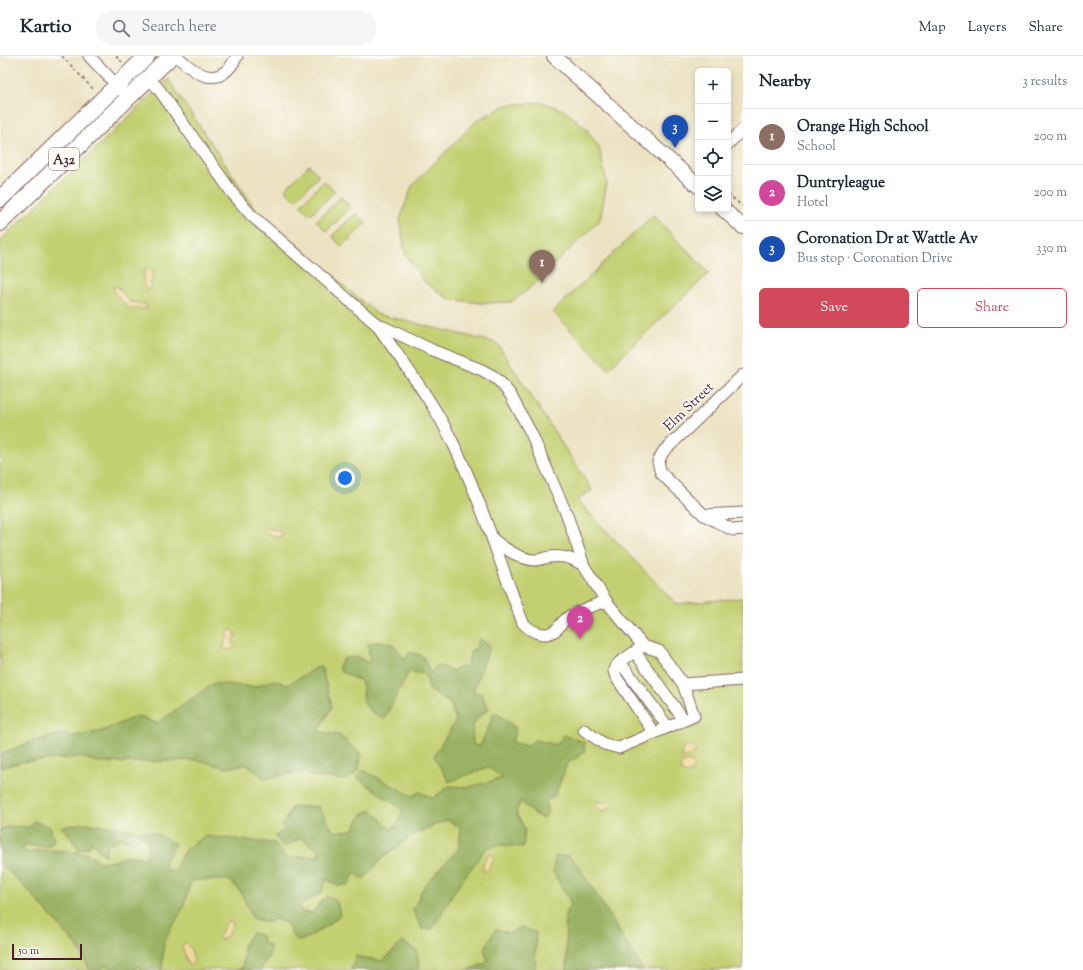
<!DOCTYPE html>
<html lang="en">
<head>
<meta charset="utf-8">
<style>
  body { margin:0; font-family:"Sorts Mill Goudy",serif; background:#f6f6f7; color:#1f2937 }
  .controls { position:absolute; right:12px; top:12px; display:grid; overflow:hidden; border-radius:6px; box-shadow:0 2px 6px #0003 }
  .controls button { width:36px; height:36px; display:grid; place-items:center; padding:0; border:0; border-bottom:1px solid #e0e1e3; background:#fff; color:#1f2937; font:20px sans-serif }
  .scale { position:absolute; left:12px; bottom:10px; width:70px; box-sizing:border-box; padding-left:4px; border:2px solid #4a1f2b; border-top:0; font-size:11px; line-height:14px; white-space:nowrap; color:#4a1f2b; -webkit-text-stroke:3px #fdfcf7; paint-order:stroke }
  .you { position:absolute; left:345px; top:422px; width:14px; height:14px; margin:-10px; border:3px solid #fff; border-radius:50%; background:#1a73e8; box-shadow:0 0 0 6px #1a73e833 }
  .badge { display:grid; place-items:center; width:26px; height:26px; border-radius:50%; background:#d1495b; color:#fff; font-size:13px; font-weight:700 }
  .pin { position:absolute; translate:-50% -33px; filter:drop-shadow(0 1px 2px #0008) }
  .pin::after { content:''; position:absolute; top:21px; width:14px; height:12px; background:inherit; clip-path:polygon(0 0,100% 0,50% 100%) }
  .list { margin:0; padding:0; list-style:none }
  h2 { display:flex; justify-content:space-between; align-items:center; height:52px; margin:0; padding:0 16px; font-size:17px }
  h2 small { font-size:13px; font-weight:400; color:#747a83 }
  .list li { display:grid; grid-template-columns:26px 1fr auto; gap:12px; align-items:center; box-sizing:border-box; height:56px; padding:0 16px; border-top:1px solid #e0e1e3 }
  .list b { display:block; font-size:15px; white-space:nowrap }
  .list p { margin:0; font-size:13px; white-space:nowrap; color:#747a83 }
  .list em { font-size:13px; font-style:normal; color:#747a83 }
  .actions { display:flex; gap:8px; padding:12px 16px }
  .actions a { flex:1; padding:9px 0; border:1px solid #d1495b; border-radius:6px; text-align:center; font-size:14px; color:#d1495b }
  .actions .main { background:#d1495b; color:#fff }
  .icon { flex:none; width:22px; height:22px; fill:none; stroke:currentColor; stroke-width:2; stroke-linecap:round; stroke-linejoin:round }
  .map { position:relative; flex:none; width:743px; height:914px; overflow:hidden }
  header { display:flex; align-items:center; gap:24px; box-sizing:border-box; height:56px; padding:0 20px; background:#fff; border-bottom:1px solid #e0e1e3 }
  header strong { font-size:19px }
  nav { display:flex; gap:22px; margin-inline-start:auto; font-size:14px }
  .search { width:280px; height:36px; background:#f6f6f7; display:flex; align-items:center; gap:10px; box-sizing:border-box; padding:0 14px; border-radius:22px; color:#747a83; font-size:15px }
  main { display:flex }
  aside { flex:1; background:#fff }
  .map>svg:first-child { display:block }
  .green { fill:#c3d072; stroke:#86784e }
  .forest { fill:#9ab264; stroke:#726848 }
  .sand { fill:#eeda9e; stroke:#9c7c64 }
  .lines { fill:none; stroke-linecap:round; stroke-linejoin:round }
  .minor-casing { stroke:#836360; stroke-width:13 }
  .major-casing { stroke:#836360; stroke-width:16 }
  .highway-casing { stroke:#836360; stroke-width:18 }
  .path { stroke:#836360; stroke-width:1.5; stroke-dasharray:3 3; stroke-linecap:butt }
  .minor { stroke:#fff; stroke-width:11 }
  .major { stroke:#fff; stroke-width:14 }
  .highway { stroke:#fff; stroke-width:16 }
  .labels { text-anchor:middle; stroke-width:3; stroke-linejoin:round; paint-order:stroke }
  .shield { fill:#fdfcf7; stroke:#806168; stroke-width:1 }
  .shield-label { font-size:13px; font-weight:bold; fill:#4a1f2b }
  .street-label { font-size:14px; fill:#4a1f2b; stroke:#fdfcf7 }
</style>
</head>
<body>
<header>
<strong>Kartio</strong>
<div class="search"><svg class="icon" aria-label="search" viewBox="0 0 24 24"><circle cx="10" cy="10" r="6"/><path d="M15 15l6 6"/></svg>Search here</div>
<nav><a>Map</a><a>Layers</a><a>Share</a></nav>
</header>
<main>
<div class="map">
<svg width="743" height="914" viewBox="0 0 743 914">
  <rect width="100%" height="100%" fill="#fdfcf7"/>
  <filter id="ink" filterUnits="userSpaceOnUse"><feTurbulence type="fractalNoise" baseFrequency=".025" numOctaves="2"/><feDisplacementMap in="SourceGraphic" scale="8" xChannelSelector="R" yChannelSelector="G"/><feConvolveMatrix kernelMatrix="1 2 1 2 8 2 1 2 1" color-interpolation-filters="sRGB"/></filter>
  <filter id="wash" filterUnits="userSpaceOnUse"><feTurbulence type="fractalNoise" baseFrequency=".012" numOctaves="4" result="noise"/><feDisplacementMap in="SourceGraphic" scale="16" xChannelSelector="R" yChannelSelector="G"/><feGaussianBlur stdDeviation="0.9" result="paint"/><feColorMatrix in="noise" values="0 0 0 0 0 0 0 0 0 0 0 0 0 0 0 0 0 1.4 0 .05"/><feComposite in="paint" operator="in"/></filter>
  <g filter="url(#wash)">
    <rect width="100%" height="100%" fill="#ece2c2"/>
    <g class="green">
      <polygon points="168,23 256,154 377,258 497,287 592,434 577,444 676,548 743,542 743,914 0,914 0,185"/>
      <polygon points="542,46 565,55 585,71 599,91 607,127 600,164 528,234 511,246 481,247 448,243 425,226 405,198 400,163 412,130 477,64 507,49"/>
      <polygon points="309,109 319,120 295,144 285,133"/>
      <polygon points="324,125 335,135 310,159 300,149"/>
      <polygon points="341,141 351,152 326,175 316,165"/>
      <polygon points="356,157 366,167 342,191 332,180"/>
      <polygon points="653,159 709,217 608,313 553,256"/>
    </g>
    <g class="forest">
      <path d="M479,582L490,590L473,635L481,638L489,653C471,667 472,667 473,689L480,690L495,656L516,672L512,686L526,690L535,684L557,689L564,679L584,686L585,696L567,708L555,740L545,746L548,756L543,763L531,756L521,745L516,756L525,773L523,791L498,789L486,792L453,837L433,873H422L413,854L424,830L459,792L461,771L447,764L413,779L384,800L364,823L354,817L349,828L338,830L327,823L321,837L300,849L301,856L313,857L318,848L327,840L337,846L340,859L324,872L301,885L294,882L286,867L274,863L270,866L253,863L240,835L229,824H205L191,825L183,852L164,886L162,914H142L136,910L135,914H122L116,910L113,914L106,909L100,914H90L77,890L29,835L0,807V774L7,770L29,771L34,765L50,771L54,784L49,790L27,789L21,791L27,797L38,794L70,795L89,799L100,806L115,805L128,799L146,802L149,785L142,780L134,787L121,782L107,789L105,799L97,792L92,785L89,791L79,794L68,778L61,771L85,767L155,777L175,788L164,806L166,814H174L185,794L204,780L275,787L286,802L317,800L321,796L301,782L283,791L275,780L285,774L282,771L292,751L318,750L334,776L353,774L363,757L372,754L390,773L397,769L403,754L356,721L363,714L412,740L419,736L433,742L449,730L469,731L503,722L488,711L449,726L434,700L456,664L450,647L429,634L426,618L409,616L384,663C377,659 367,655 364,646C361,638 366,635 360,624L353,622L340,615L339,610L344,602L358,601L366,606H370L368,588L382,585L394,589L405,603L410,596L423,600L431,618L436,609L454,615L458,611H467L471,594L476,593Z"/>
      <polygon points="321,609 332,651 318,675 339,679 361,698 359,714 346,724 312,720 299,716 265,723 247,708 227,712 197,704 102,707 80,701 21,706 0,712 0,698 31,686 60,678 76,680 102,675 137,660 157,667 214,627 254,631 274,624 287,629"/>
      <polygon points="555,800 569,800 578,809 643,914 567,914 565,859 571,847 553,816"/>
      <polygon points="522,871 536,877 535,914 468,914 488,906 484,893 496,873 509,877"/>
      <polygon points="252,877 262,880 263,887 270,889 270,898 260,914 238,914 242,912 244,902 243,890"/>
      <polygon points="403,886 416,894 420,911 418,914 351,914 356,900 382,905"/>
    </g>
    <g class="sand">
      <path d="M147,213L152,214L153,217L150,232L147,234C142,230 144,221 144,215Z"/>
      <polygon points="117,230 130,246 143,248 147,251 148,253 130,253 127,251 113,235 114,231"/>
      <polygon points="266,472 279,475 282,477 282,479 278,481 267,478 263,474"/>
      <path d="M233,574L236,579L232,586L235,590C231,594 228,595 223,592L227,582L226,576Z"/>
      <polygon points="687,689 690,689 695,693 696,695 689,700 681,701 682,694"/>
      <polygon points="689,705 693,707 694,709 691,716 687,718 681,715 680,712 682,707"/>
      <polygon points="599,745 606,747 609,746 612,749 605,754 602,755 597,752 596,748"/>
      <polygon points="489,798 493,799 494,803 492,806 489,813 484,816 483,815 483,808"/>
      <path d="M230,864L233,868L229,877L222,884L219,883C219,878 226,866 230,864Z"/>
      <path d="M186,887C192,892 192,898 194,905L191,910L188,908L182,891L183,888Z"/>
    </g>
  </g>
  <g filter="url(#ink)">
    <g class="lines">
      <defs>
        <g id="minor">
          <polyline points="89,0 128,41"/>
          <path d="M177,0C197,20 220,34 237,0"/>
          <polyline points="148,22 158,32 233,138 251,159 375,267 432,294 482,314 493,320 499,325 510,338 531,377 567,459 584,510 606,545 643,590 659,595 683,628 694,660 619,692 604,688 584,674"/>
          <polyline points="728,88 743,73"/>
          <path d="M377,269C402,306 430,341 450,381C480,440 499,505 523,567C531,576 546,583 557,573C562,567 566,561 573,558C583,553 595,549 606,545"/>
          <polyline points="743,319 663,396 658,406 661,417 704,459 733,474 743,473"/>
          <polyline points="704,459 743,457"/>
          <path d="M493,483C503,492 520,503 534,504C539,504 544,502 549,501C563,499 573,502 584,510"/>
          <polyline points="643,590 620,606 668,671"/>
          <polyline points="635,596 684,664"/>
          <polyline points="620,606 615,611 614,615 616,621 654,677"/>
          <polyline points="683,628 743,624"/>
        </g>
        <g id="major">
          <polyline points="554,0 698,130"/>
          <polyline points="723,153 743,171"/>
        </g>
        <g id="highway">
          <polyline points="0,143 147,0"/>
          <polyline points="0,167 171,0"/>
        </g>
      </defs>
      <use href="#minor" class="minor-casing"/>
      <use href="#major" class="major-casing"/>
      <use href="#highway" class="highway-casing"/>
      <g class="path">
        <polyline points="62,0 94,34"/>
        <polyline points="116,0 122,6"/>
        <polyline points="728,138 743,151"/>
      </g>
      <use href="#minor" class="minor"/>
      <use href="#major" class="major"/>
      <use href="#highway" class="highway"/>
    </g>
  </g>
  <g class="labels">
    <rect class="shield" x="49" y="92" width="30" height="22" rx="3"/>
    <g class="shield-label">
      <text x="64" y="108">A32</text>
    </g>
    <g class="street-label">
      <text transform="translate(688 350) rotate(-44)" y="5">Elm Street</text>
    </g>
  </g>
</svg>
<div class="controls">
<button>+</button>
<button>−</button>
<button><svg class="icon" aria-label="locate" viewBox="0 0 24 24"><circle cx="12" cy="12" r="6"/><path d="M12 2v4M12 18v4M2 12h4M18 12h4"/></svg></button>
<button><svg class="icon" aria-label="layers" viewBox="0 0 24 24"><path d="M12 4l9 5-9 5-9-5zM3 14l9 5 9-5"/></svg></button>
</div>
<div class="scale">50 m</div>
<div class="you"></div>
<div class="pin badge" style="left:542px;top:227px;background:#8d6e63">1</div>
<div class="pin badge" style="left:580px;top:583px;background:#d1479c">2</div>
<div class="pin badge" style="left:675px;top:92px;background:#1a4fb4">3</div>
</div>
<aside>
<h2>Nearby<small>3 results</small></h2>
<ul class="list">
<li><span class="badge" style="background:#8d6e63">1</span><div><b>Orange High School</b><p>School</p></div><em>200 m</em></li>
<li><span class="badge" style="background:#d1479c">2</span><div><b>Duntryleague</b><p>Hotel</p></div><em>200 m</em></li>
<li><span class="badge" style="background:#1a4fb4">3</span><div><b>Coronation Dr at Wattle Av</b><p>Bus stop · Coronation Drive</p></div><em>330 m</em></li>
</ul>
<div class="actions"><a class="main">Save</a><a>Share</a></div>
</aside>
</main>
</body>
</html>
